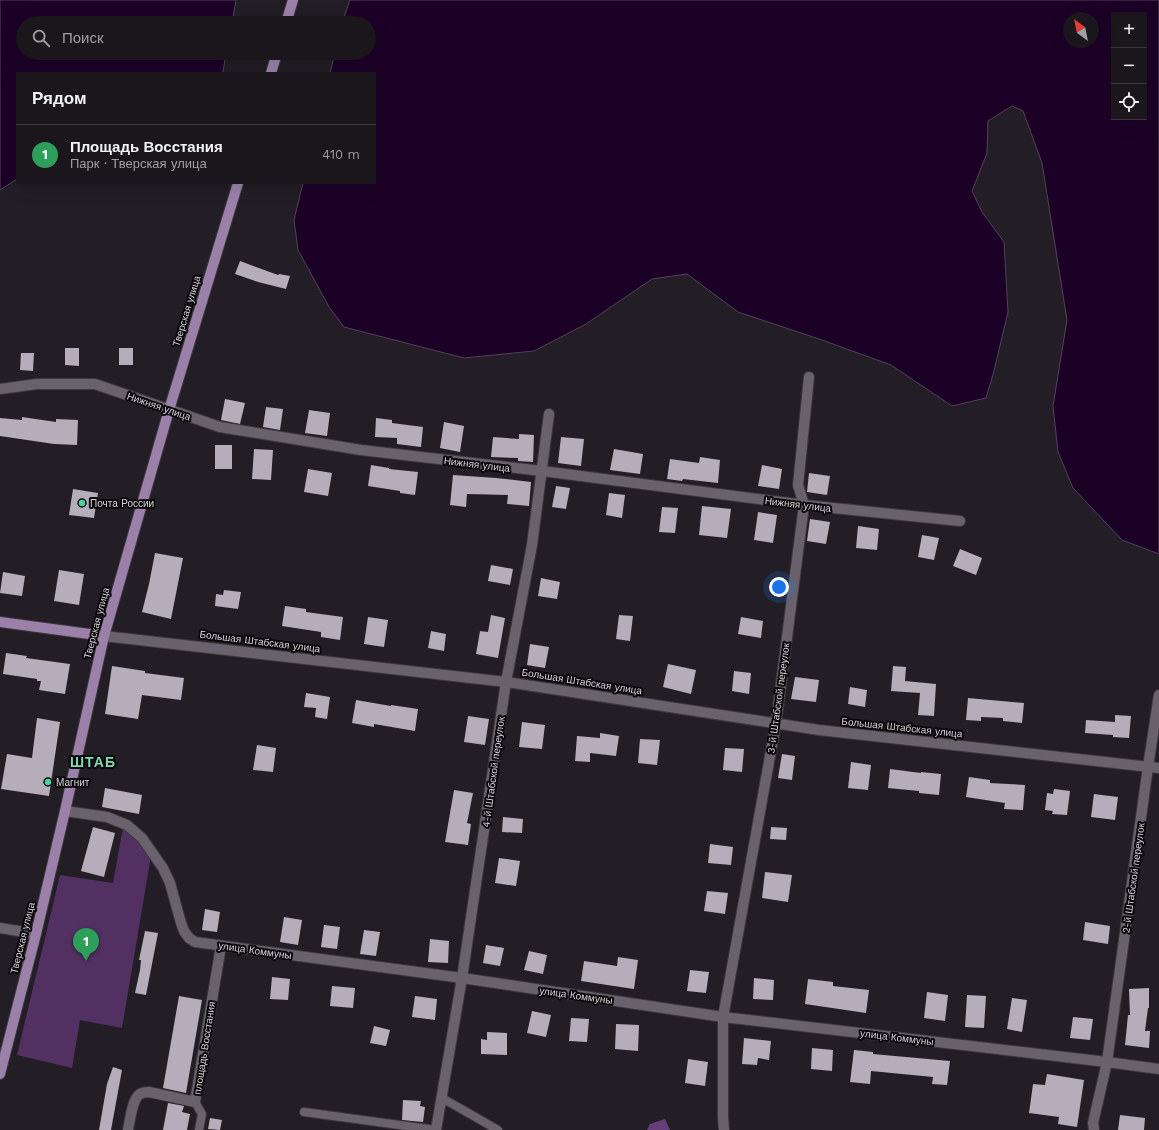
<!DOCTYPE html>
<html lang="ru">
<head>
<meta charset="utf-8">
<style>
  body { margin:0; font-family:"Work Sans",sans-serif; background:#272329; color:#f1f3f6 }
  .controls { position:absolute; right:12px; top:12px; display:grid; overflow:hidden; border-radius:0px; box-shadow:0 4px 16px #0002 }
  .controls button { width:36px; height:36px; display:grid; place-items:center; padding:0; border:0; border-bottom:1px solid #38353b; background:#1a161c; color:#f1f3f6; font:20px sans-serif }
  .compass { position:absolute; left:1063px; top:12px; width:36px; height:36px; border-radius:50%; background:#1a161c; box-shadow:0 4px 16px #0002; rotate:328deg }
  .you { position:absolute; left:779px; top:587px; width:14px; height:14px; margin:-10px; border:3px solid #fff; border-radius:50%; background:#1a73e8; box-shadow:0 0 0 6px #1a73e833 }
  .badge { display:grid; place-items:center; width:26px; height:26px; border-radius:50%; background:#2563eb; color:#fff; font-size:13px; font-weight:700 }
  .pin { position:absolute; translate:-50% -33px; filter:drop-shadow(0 1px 2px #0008) }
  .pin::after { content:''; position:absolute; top:21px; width:14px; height:12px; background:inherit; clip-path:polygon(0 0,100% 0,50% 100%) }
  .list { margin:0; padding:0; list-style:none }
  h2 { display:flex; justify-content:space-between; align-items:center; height:52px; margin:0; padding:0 16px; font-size:17px }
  h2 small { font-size:13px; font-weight:400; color:#9f9fa3 }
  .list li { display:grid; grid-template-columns:26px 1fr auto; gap:12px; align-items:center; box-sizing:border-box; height:60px; padding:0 16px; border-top:1px solid #38353b }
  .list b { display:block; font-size:15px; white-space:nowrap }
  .list p { margin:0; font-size:13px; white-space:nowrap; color:#9f9fa3 }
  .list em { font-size:13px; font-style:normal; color:#9f9fa3 }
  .icon { flex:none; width:22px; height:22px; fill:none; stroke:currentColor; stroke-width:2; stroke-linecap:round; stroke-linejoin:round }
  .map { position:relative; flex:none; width:1159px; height:1130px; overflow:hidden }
  .search { position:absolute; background:#1a161c; box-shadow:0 4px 16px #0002; left:16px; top:16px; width:360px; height:44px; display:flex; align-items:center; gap:10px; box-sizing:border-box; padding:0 14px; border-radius:22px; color:#9f9fa3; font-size:15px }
  .panel { position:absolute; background:#1a161c; box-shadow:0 4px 16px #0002; left:16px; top:72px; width:360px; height:112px; border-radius:0px }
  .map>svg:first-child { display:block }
  .green { fill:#523162 }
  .forest { fill:#653f78 }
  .water { fill:#1c0127; stroke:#54405c; fill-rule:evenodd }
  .building { fill:#b5adb9 }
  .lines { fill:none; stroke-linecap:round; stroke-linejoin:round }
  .service-casing { stroke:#3c383f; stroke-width:10 }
  .minor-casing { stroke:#3c383f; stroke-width:12 }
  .primary-casing { stroke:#3c383f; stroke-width:12 }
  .service { stroke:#69626d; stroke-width:8 }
  .minor { stroke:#69626d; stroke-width:10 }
  .primary { stroke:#9b81aa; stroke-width:10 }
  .poi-dot { fill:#47d49e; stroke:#0b080c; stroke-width:1.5 }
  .labels { text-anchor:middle; stroke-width:4; stroke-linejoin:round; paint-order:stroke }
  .street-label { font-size:10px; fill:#d6d2d8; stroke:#0b080c }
  .poi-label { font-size:10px; fill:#d6d2d8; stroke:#0b080c; text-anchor:start }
  .district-label { font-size:14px; font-weight:bold; letter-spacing:1px; fill:#82d7b1; stroke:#0b080c }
</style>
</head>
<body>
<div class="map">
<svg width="1159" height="1130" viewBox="0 0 1159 1130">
  <rect width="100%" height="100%" fill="#231d26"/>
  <polygon class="green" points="123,827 134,833 151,856 122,1028 80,1020 72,1068 17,1055 60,875 113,883"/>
  <polygon class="forest" points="665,1119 670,1130 647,1130 650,1124"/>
  <g class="water">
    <polygon points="0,0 236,0 232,23 23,23 23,53 226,53 223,72 221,73 17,73 17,179 0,190"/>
    <path d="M350,0H1159V554L1122,540L1073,488L1058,452L1053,406L1067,320L1042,163L1023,111L1012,106L988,121L987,153L972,191L982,212L1004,242L1008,312L994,371L986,398L952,406L891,365L822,340L738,312L687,274L652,279L586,324L534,351L464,358L344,327L329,307L298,250L294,220L303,183H375V73H330L335,53H369V23H342ZM1114,15H1144V117H1114ZM1069,18H1093V42H1069Z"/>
  </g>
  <g class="building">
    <polygon points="240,261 278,275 279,274 290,276 286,289 258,282 235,274"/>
    <polygon points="65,348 79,348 79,366 65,365"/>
    <rect x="119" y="348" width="14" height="17"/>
    <polygon points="21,353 34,353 33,371 20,370"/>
    <polygon points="225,399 245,403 240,424 221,420"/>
    <polygon points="266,407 283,409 280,430 263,427"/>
    <polygon points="309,410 330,413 327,436 305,433"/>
    <polygon points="22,417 56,422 56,419 78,420 77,445 54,444 0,436 0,418 22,420"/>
    <polygon points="376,418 392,420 392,423 423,427 421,447 397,444 397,438 375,437"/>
    <polygon points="444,422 464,426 460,452 440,448"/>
    <polygon points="519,434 534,435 533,462 518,461 518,458 491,457 493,437 519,439"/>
    <polygon points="561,437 584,439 581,466 558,463"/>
    <rect x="215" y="445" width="17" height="24"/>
    <polygon points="254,449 273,450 271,480 252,479"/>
    <polygon points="614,449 643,454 640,474 610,470"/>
    <polygon points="700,457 720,460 718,483 683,479 682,481 667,479 670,459 699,463"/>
    <polygon points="371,465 389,468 389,469 418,472 415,495 400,493 400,491 368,486"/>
    <polygon points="762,465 782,469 779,489 758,486"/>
    <polygon points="308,469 332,473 328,496 304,492"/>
    <polygon points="809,473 830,476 827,495 807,492"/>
    <polygon points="453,475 496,478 531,482 529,506 507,504 508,495 467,494 466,507 450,505"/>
    <polygon points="556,486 570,488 566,509 552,507"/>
    <polygon points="73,489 98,493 94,518 69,515"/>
    <polygon points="609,493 625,495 622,518 606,515"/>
    <polygon points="702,506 731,509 727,538 699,535"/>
    <polygon points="662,507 678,508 675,533 659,532"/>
    <polygon points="758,512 777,515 773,543 754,540"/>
    <polygon points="810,519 830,522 826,544 807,541"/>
    <polygon points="858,526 879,529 877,550 856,548"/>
    <polygon points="922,535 939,538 934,560 918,557"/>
    <polygon points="960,549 982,558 976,575 953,566"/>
    <polygon points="155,553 183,558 171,619 142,612 149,584"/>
    <polygon points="491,565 513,569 510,585 488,581"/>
    <polygon points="59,570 84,574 79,605 54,601"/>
    <polygon points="3,572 25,576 22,596 0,593"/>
    <polygon points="541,578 560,582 557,599 538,596"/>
    <polygon points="224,590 241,592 238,609 215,606 216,594 223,595"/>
    <polygon points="285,606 306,609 306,612 343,617 340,640 321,637 321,632 282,626"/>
    <polygon points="491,615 505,618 498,658 476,654 480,631 488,632"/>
    <polygon points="619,615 633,616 630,641 616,639"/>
    <polygon points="368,617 388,620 384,647 364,644"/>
    <polygon points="741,617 763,621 761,638 738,634"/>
    <polygon points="431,631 446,634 444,651 428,648"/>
    <polygon points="530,644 549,647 545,668 527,665"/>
    <polygon points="6,653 27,656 26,658 70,664 65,694 39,690 41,681 37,681 37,679 3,674"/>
    <polygon points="668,664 696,670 691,694 663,687"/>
    <polygon points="112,666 145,671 145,673 184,678 181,700 142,695 138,719 105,714"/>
    <polygon points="893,666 906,667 905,681 936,684 934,716 918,715 920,693 891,691"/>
    <polygon points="734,671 751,673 749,694 732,691"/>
    <polygon points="795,677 819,680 816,702 791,699"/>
    <polygon points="850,687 867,690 865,707 848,704"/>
    <polygon points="306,693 330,697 327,719 315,717 316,708 304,707"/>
    <polygon points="968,698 1024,703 1022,723 1003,721 1003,718 981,717 981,721 966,720"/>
    <polygon points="356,700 391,706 391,705 418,709 415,731 374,724 374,727 352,723"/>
    <polygon points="1115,715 1131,716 1129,738 1113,737 1113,735 1085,733 1086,720 1115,722"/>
    <polygon points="468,716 489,719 485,745 464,742"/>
    <polygon points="37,718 60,722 49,796 1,789 7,754 32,758"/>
    <polygon points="522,722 545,725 542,749 519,747"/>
    <polygon points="600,733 619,736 616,756 590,753 590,762 575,761 577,736 600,738"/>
    <polygon points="640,739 660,740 657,765 638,763"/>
    <polygon points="257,745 276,748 273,772 253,770"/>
    <polygon points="725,748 744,749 742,772 723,770"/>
    <polygon points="782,754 795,756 792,780 778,778"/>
    <polygon points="851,762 871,765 868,790 848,788"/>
    <polygon points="890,769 921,773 921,772 941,774 939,795 919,793 919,791 888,788"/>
    <polygon points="969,777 990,780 990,783 1025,785 1023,810 1004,809 1005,803 966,797"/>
    <polygon points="105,788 142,795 139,814 102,807"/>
    <polygon points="1054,789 1070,791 1067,815 1052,814 1053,811 1045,810 1047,793 1053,794"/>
    <polygon points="454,790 473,793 467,823 471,824 468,845 445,842"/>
    <polygon points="1094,794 1118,797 1115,820 1091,817"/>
    <polygon points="503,817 523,819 522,833 502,832"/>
    <polygon points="93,827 115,833 104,877 81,871"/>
    <polygon points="771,827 787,828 786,840 770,839"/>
    <polygon points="710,844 733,847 731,865 708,863"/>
    <polygon points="499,858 520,861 516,886 495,883"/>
    <polygon points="765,872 792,875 788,902 762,898"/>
    <polygon points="707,891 728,893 725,914 704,911"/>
    <polygon points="205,909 220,912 217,932 202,930"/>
    <polygon points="284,917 302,920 298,945 280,942"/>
    <polygon points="1085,922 1110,926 1108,944 1083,940"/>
    <polygon points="324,925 340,927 337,949 321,947"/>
    <polygon points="364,930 380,932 376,956 360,954"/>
    <polygon points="145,931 158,933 146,995 135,993 140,970 141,960 139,960"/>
    <polygon points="430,939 449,941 448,963 428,962"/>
    <polygon points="486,945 504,948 500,966 483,963"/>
    <polygon points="529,951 547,955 543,974 524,970"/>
    <polygon points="618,957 638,960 634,989 581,981 584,961 617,966"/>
    <polygon points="690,970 709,972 706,993 687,991"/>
    <polygon points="272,977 290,979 288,1000 270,999"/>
    <polygon points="754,978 774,980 773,1000 753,999"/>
    <polygon points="808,979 833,982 833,986 869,990 866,1013 805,1004"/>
    <polygon points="332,986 355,988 353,1008 330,1006"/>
    <polygon points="1149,988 1149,1008 1148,1008 1145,1031 1150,1031 1149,1048 1125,1045 1128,1015 1130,1015 1129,989"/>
    <polygon points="927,992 948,995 945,1021 924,1018"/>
    <polygon points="967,995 986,996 984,1028 965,1027"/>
    <polygon points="179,996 202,1000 186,1093 163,1088"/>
    <polygon points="415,996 437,999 435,1020 412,1017"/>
    <polygon points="1012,998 1027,1000 1022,1032 1007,1029"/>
    <polygon points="532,1011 551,1015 546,1037 527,1033"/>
    <polygon points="1073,1017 1093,1019 1090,1040 1070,1038"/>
    <polygon points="571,1018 589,1019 587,1042 569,1041"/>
    <polygon points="616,1024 639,1025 638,1051 615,1049"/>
    <polygon points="374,1026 390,1030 386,1046 370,1043"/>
    <polygon points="487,1032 507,1033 507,1055 481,1054 481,1039 487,1040"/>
    <polygon points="744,1038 771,1041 769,1060 758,1058 757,1065 742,1064"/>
    <polygon points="812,1048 833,1050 832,1071 811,1069"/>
    <polygon points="854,1050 873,1052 873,1054 950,1061 947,1085 932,1084 933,1077 871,1071 870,1084 850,1082"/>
    <polygon points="688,1059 708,1062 705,1086 685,1083"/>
    <polygon points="113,1067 122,1070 111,1130 99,1130 107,1084"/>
    <polygon points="1047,1074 1084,1080 1077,1127 1058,1124 1059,1117 1029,1113 1033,1084 1045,1085"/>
    <polygon points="403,1100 421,1101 420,1106 425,1107 423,1122 402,1120"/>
    <polygon points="168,1103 184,1106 182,1112 190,1114 187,1130 163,1130"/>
    <polygon points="1120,1115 1145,1118 1144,1130 1118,1130"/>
    <polygon points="210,1118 222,1120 220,1130 208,1129"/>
  </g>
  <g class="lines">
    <defs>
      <g id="service">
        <polyline points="442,1098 498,1130"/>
        <polyline points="195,1102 202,1114 199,1130"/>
        <polyline points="304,1112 436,1130"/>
      </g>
      <g id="minor">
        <polyline points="0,389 37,384 95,384 220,427 361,450 542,471 804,505 960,521"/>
        <polyline points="104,636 506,682 819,730 1159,768"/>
        <polyline points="65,811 107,817 127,825 142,838 163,868 170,883 181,923 184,931 189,938 195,942 462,978 723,1017 1107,1062 1159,1069"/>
        <polyline points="0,928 36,934"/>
        <path d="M128,1130C130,1121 132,1099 140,1094C143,1092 146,1092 149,1092L195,1102L221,946"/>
        <polyline points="436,1130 462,978 506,682 532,545 549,414"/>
        <polyline points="724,1130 723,1117 723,1017 776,723 804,505 798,485 809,377"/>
        <polyline points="1094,1130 1093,1123 1107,1062 1148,767 1159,695"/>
      </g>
      <g id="primary">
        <polyline points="286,23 293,0"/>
        <polyline points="271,73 277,53"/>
        <polyline points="0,622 104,636"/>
        <polyline points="0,1074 36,934 65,811 104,636 169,410 238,183"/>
      </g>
    </defs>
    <use href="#service" class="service-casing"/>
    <use href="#minor" class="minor-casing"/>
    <use href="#primary" class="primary-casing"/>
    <use href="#service" class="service"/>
    <use href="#minor" class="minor"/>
    <use href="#primary" class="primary"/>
  </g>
  <g class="poi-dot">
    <circle cx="82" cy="503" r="4"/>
    <circle cx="48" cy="782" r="4"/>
  </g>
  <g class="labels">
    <g class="street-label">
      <text transform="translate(186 311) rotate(-73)" y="4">Тверская улица</text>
      <text transform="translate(159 406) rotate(19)" y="4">Нижняя улица</text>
      <text transform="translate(477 464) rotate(7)" y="4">Нижняя улица</text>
      <text transform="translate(798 504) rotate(7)" y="4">Нижняя улица</text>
      <text transform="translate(96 623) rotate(-75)" y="4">Тверская улица</text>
      <text transform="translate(260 641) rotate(7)" y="4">Большая Штабская улица</text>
      <text transform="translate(582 681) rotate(9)" y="4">Большая Штабская улица</text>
      <text transform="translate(778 698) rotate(-82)" y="4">3-й Штабской переулок</text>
      <text transform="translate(902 727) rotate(6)" y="4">Большая Штабская улица</text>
      <text transform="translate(493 772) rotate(-82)" y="4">4-й Штабской переулок</text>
      <text transform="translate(1133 878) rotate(-82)" y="4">2-й Штабской переулок</text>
      <text transform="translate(22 938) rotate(-76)" y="4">Тверская улица</text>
      <text transform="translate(255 950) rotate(8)" y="4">улица Коммуны</text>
      <text transform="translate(576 995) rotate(8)" y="4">улица Коммуны</text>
      <text transform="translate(897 1037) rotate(7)" y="4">улица Коммуны</text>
      <text transform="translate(204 1048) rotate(-81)" y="4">площадь Восстания</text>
    </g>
    <g class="poi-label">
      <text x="90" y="507">Почта России</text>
      <text x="56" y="786">Магнит</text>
    </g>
    <g class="district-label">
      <text x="93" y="767">ШТАБ</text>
    </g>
  </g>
</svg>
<div class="controls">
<button>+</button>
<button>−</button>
<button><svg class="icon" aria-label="locate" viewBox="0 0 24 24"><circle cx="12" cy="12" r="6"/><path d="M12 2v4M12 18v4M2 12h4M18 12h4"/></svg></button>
</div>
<svg class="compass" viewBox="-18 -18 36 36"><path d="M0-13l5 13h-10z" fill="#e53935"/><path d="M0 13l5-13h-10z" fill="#9f9fa3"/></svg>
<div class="you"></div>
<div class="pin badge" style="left:86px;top:961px;background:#2e9e5b">1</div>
<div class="search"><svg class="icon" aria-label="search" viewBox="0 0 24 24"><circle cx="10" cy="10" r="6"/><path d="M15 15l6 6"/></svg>Поиск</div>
<section class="panel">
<h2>Рядом<small></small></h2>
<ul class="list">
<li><span class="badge" style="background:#2e9e5b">1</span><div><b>Площадь Восстания</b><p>Парк · Тверская улица</p></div><em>410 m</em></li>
</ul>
</section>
</div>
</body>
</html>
